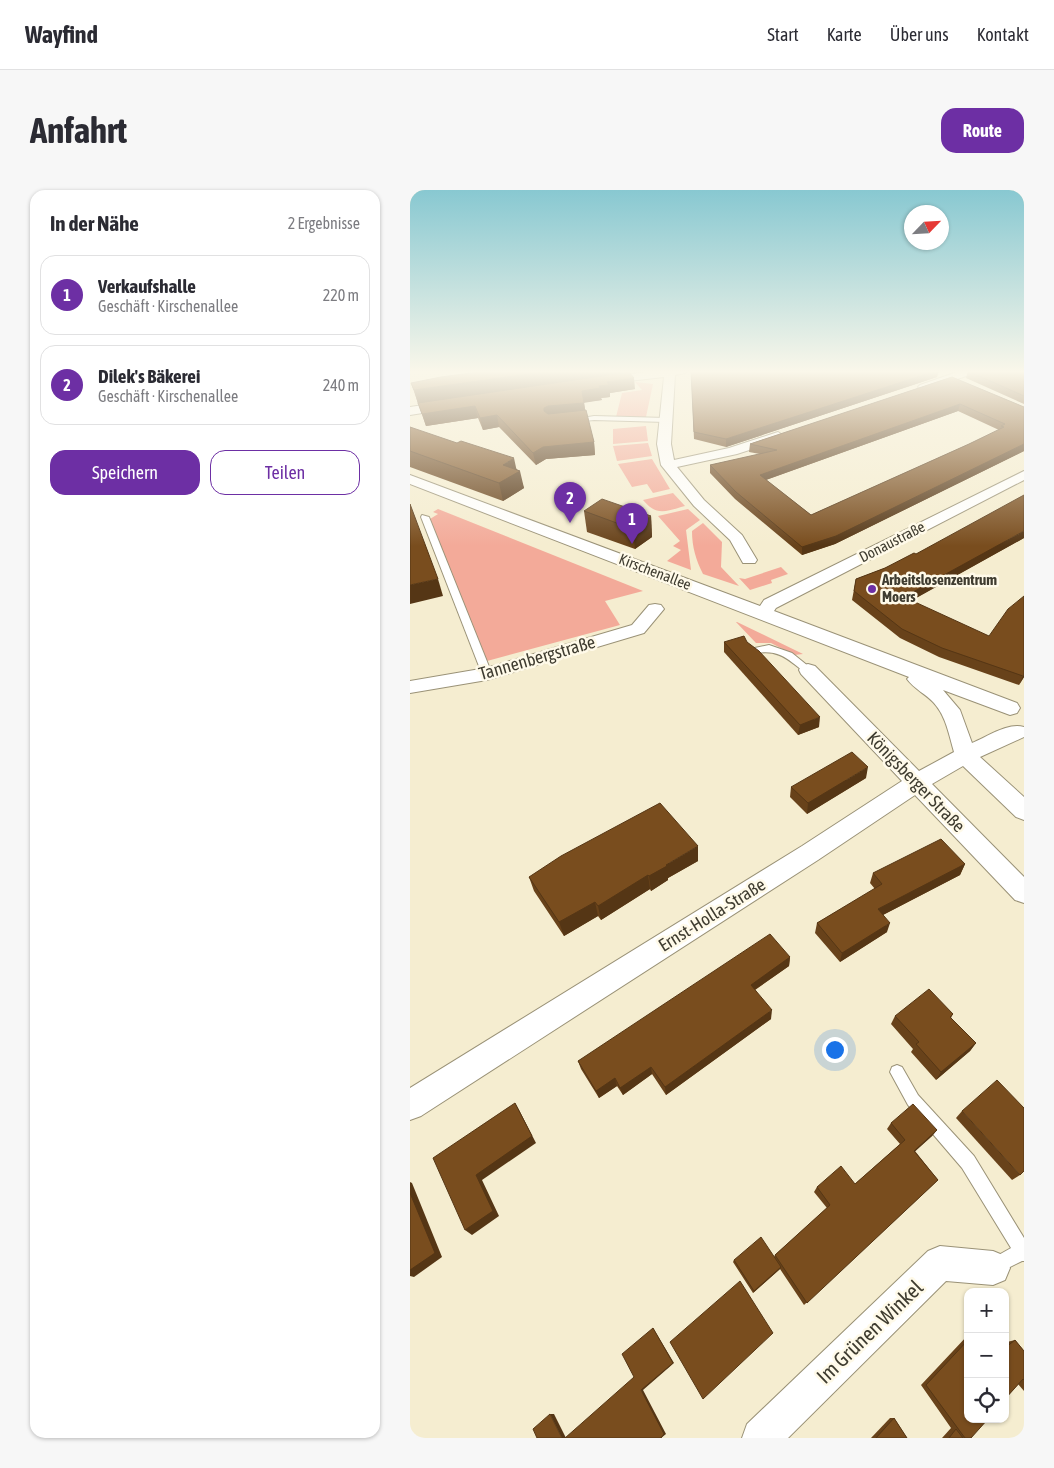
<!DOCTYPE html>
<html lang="de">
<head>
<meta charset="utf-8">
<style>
  body { margin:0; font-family:"Asap Condensed",sans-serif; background:#f7f7f7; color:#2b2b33 }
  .controls { position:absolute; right:15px; bottom:15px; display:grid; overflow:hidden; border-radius:10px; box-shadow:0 1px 4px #0004 }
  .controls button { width:45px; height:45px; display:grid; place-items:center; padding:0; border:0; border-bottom:1px solid #e1e1e2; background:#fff; color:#2b2b33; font:25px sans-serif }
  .compass { position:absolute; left:494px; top:15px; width:45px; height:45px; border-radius:50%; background:#fff; box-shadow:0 1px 4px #0004; rotate:65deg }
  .you { position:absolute; left:424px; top:859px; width:18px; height:18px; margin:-12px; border:4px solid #fff; border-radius:50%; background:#1a73e8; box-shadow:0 0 0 8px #1a73e833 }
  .badge { display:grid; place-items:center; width:32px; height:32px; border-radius:50%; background:#6d2fa4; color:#fff; font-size:16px; font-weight:700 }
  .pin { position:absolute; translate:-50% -41px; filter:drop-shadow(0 1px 2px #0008) }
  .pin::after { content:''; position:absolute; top:26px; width:18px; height:15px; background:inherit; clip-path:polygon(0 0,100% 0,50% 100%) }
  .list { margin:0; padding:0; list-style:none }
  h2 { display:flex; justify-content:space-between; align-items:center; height:65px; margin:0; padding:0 20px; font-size:21px }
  h2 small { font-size:16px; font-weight:400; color:#7c7c81 }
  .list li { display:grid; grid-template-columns:32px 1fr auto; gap:15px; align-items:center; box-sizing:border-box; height:80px; margin:0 10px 10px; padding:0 10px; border:1px solid #e1e1e2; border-radius:15px }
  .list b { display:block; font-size:19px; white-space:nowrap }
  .list p { margin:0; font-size:16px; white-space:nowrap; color:#7c7c81 }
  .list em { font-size:16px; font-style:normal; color:#7c7c81 }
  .actions { display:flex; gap:10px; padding:15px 20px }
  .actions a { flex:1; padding:11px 0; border:1px solid #6d2fa4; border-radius:15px; text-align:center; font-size:18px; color:#6d2fa4 }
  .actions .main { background:#6d2fa4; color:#fff }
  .icon { flex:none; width:28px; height:28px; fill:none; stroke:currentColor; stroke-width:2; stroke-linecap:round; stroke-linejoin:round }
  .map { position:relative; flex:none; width:614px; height:1248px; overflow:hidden; border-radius:15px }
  header { display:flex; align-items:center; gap:30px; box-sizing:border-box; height:70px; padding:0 25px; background:#fff; border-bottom:1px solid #e1e1e2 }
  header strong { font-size:24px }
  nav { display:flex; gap:28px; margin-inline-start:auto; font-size:18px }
  .intro { display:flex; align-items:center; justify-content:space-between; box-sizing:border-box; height:120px; padding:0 30px }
  h1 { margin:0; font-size:35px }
  .button { padding:12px 22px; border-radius:15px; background:#6d2fa4; color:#fff; font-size:18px; font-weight:700 }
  main { display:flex; gap:30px; padding:0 30px }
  aside { flex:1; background:#fff; border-radius:15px; box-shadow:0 1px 4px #0004 }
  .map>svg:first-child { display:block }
  .green { fill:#f3aa99 }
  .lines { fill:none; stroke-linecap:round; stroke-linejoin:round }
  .service-casing { stroke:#9a9277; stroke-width:2 }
  .minor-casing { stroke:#9a9277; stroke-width:2 }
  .service { fill:#fff; fill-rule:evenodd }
  .minor { fill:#fff; fill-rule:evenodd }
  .wall { fill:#68421a; fill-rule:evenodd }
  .shaded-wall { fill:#553615 }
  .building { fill:#794d1e; stroke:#553615; fill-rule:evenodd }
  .poi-dot { fill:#6d2fa4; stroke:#fffae9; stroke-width:2 }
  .labels { text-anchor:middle; stroke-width:5; stroke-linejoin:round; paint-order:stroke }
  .far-street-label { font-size:15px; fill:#3f3c30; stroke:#fffae9 }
  .far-poi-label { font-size:15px; font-weight:bold; fill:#3f3c30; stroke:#fffae9; text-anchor:start }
  .street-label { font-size:18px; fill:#3f3c30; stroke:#fffae9 }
  .near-street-label { font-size:21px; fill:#3f3c30; stroke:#fffae9 }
</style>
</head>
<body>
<header>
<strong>Wayfind</strong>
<nav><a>Start</a><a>Karte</a><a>Über uns</a><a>Kontakt</a></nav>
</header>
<div class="intro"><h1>Anfahrt</h1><a class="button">Route</a></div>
<main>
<aside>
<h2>In der Nähe<small>2 Ergebnisse</small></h2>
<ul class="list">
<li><span class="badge">1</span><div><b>Verkaufshalle</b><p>Geschäft · Kirschenallee</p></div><em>220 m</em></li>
<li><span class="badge">2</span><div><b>Dilek's Bäkerei</b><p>Geschäft · Kirschenallee</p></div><em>240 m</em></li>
</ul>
<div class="actions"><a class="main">Speichern</a><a>Teilen</a></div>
</aside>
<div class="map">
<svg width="614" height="1248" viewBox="0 0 614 1248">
  <rect width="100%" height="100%" fill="#f5edd0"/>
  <g class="green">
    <polygon points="225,192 243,194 236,227 206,227 212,203 232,200"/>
    <polygon points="236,236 238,251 203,254 203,239"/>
    <polygon points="238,253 242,266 207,271 203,256"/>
    <polygon points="242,269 260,299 243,303 237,294 222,297 208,274"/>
    <path d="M263,303L275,316C256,321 247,327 233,310Z"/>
    <polygon points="28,319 233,401 195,411 210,435 77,471 20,329 28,324 23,322"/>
    <polygon points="278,319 290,330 276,340 281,380 257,371 271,360 263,356 270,351 248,326"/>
    <path d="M293,333L312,352L311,377L329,396L293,384C286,370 282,357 282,341Z"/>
    <polygon points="371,377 378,384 361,390 362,393 340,400 329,388 335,389"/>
    <polygon points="326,432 327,432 393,464 384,465 361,453 346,453"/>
  </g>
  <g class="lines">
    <defs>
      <g id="service">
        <polygon points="184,226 256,228 259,230 256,232 184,230 164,232 161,230"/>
        <polygon points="12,325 19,327 82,484 80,486 77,487 72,484 11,327"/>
        <path d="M359,455L382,463L403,480L401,482C387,485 378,455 343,464L338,461L340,459Z"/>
        <polygon points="487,875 492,877 508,905 564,966 614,1048 614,1071 612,1071 584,1085 578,1083 576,1077 578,1071 601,1058 552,978 498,915 480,882 482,877"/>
      </g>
      <g id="minor">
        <polygon points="244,181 277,181 275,183 265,185 261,254 264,270 319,258 368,242 374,246 373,249 327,264 267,277 294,310 332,345 347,370 345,373 333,373 320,350 284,316 251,275 247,254 254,187 192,194 186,191 192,188"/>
        <polygon points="550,181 567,181 565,183 518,199 514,201 508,197 510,195"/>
        <polygon points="40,211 46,215 44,218 0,225 0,217"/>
        <path d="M614,281V290L366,418L364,421L607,513L610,518L607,523L600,525L533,500L550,520L562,553C577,547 598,532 614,537V547L570,567L614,607V630L606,627L553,576L522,594L614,687V713L605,710L505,605L408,670L11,926L0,930V898L392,656L492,591L391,484L389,480L391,476L398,474L405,476L509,581L544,562C539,545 536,526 524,513C516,504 504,499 497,489L499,487L0,294V285L350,416L354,410Z"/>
        <polygon points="245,414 251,415 254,419 234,443 77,490 0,503 0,491 76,478 222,435 239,415"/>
        <polygon points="530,1056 583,1061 595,1066 600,1078 595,1090 583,1095 536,1091 378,1248 332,1248 337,1234 518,1061"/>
      </g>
    </defs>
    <use href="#service" class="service-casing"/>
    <use href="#minor" class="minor-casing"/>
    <use href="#service" class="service"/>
    <use href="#minor" class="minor"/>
  </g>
  <g class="wall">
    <polygon points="76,181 212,181 212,183 225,199 200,203 200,207 191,208 192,210 174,212 175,220 184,252 185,265 136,269 126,275 89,237 73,240 68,228 16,236 1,193"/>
    <polygon points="281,181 532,181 528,183 527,187 316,257 284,249"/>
    <polygon points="558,181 614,181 614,214 556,188"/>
    <path d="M542,187L614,217V261L425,354L392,365L325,309L300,283V275L350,264L339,262L340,254ZM548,221L589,240L559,254L401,325L356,290Z"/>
    <polygon points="0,237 107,279 114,298 93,311 0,277"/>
    <polygon points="174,321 241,326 242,347 225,359 177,342"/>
    <polygon points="614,348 502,410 614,487 609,495 529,467 490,448 442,410 446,389 475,378 506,364"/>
    <polygon points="314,452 337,452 409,537 388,545 314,462"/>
    <polygon points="456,588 397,624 380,607 381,597"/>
    <polygon points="288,671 258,688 258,690 241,701 240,699 191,730 188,726 154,746 124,701 119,687"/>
    <polygon points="555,674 550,685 473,725 477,742 430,772 405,743 407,733 465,699 460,693 463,683"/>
    <polygon points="380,767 379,776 345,800 361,829 256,905 242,884 213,905 207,896 189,908 171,879 168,871"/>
    <polygon points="543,824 541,828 566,853 560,861 526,890 501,862 503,859 481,834 485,826"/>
    <polygon points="552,921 610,985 602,990 546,928"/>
    <polygon points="481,933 527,940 522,946 505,961 528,990 394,1115 370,1079 343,1103 323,1072 324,1070 364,1067 365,1065 417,1018 404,1002 407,997 445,994 490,954 477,939"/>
    <polygon points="558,1145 558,1229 555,1248 532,1248 541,1238 511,1195"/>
    <polygon points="605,1150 614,1161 614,1201 608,1194 595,1209 595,1153 597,1152"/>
    <polygon points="480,1228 484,1228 497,1248 461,1248"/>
  </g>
  <g class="shaded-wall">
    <polygon points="140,181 212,181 213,184 8,214 4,200"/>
    <polygon points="526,181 532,181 528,183 527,187 316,257 316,249"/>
    <polygon points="224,188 225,199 200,203 200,207 191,208 192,210 173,213 172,201 189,196 197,192"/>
    <polygon points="174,213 176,225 140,228 134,221 134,218 138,216"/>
    <polygon points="550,214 548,221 350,292 350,285"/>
    <polygon points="65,216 68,228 16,236 12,224"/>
    <polygon points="87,225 89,237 73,240 70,228"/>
    <polygon points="184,252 185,265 136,269 126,275 123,263 133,257"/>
    <polygon points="614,254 614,261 425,354 392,365 392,357"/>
    <polygon points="104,268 107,282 110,281 114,298 93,311 89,293 93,275"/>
    <polygon points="241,326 242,347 225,359 223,339"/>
    <polygon points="614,341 614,348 492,416 494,407"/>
    <polygon points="28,389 33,406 0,414 0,395"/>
    <polygon points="614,484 614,487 609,495 613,486"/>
    <polygon points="410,527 409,537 388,545 390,535"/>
    <polygon points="458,577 456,588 397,624 398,613"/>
    <polygon points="288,656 288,671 258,688 258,690 241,701 239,686 256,675"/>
    <polygon points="555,674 550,685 465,729 468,719"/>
    <polygon points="238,685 240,699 191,730 188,716"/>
    <polygon points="185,712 188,726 154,746 149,732"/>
    <polygon points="480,733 477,742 430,772 432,763"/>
    <polygon points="380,767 379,776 340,803 341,795"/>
    <polygon points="362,820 361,829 256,905 255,897"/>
    <polygon points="566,853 560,861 526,890 531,882"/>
    <polygon points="241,877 242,884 213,905 210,898"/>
    <polygon points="205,888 207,896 189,908 186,901"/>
    <polygon points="105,913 109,920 126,953 72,990 89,1026 62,1045 55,1040 66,985"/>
    <polygon points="527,940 522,946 500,966 504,961"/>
    <polygon points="0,992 2,993 32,1067 4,1087 0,1086"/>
    <polygon points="371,1077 370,1079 343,1103 344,1101"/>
    <polygon points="243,1138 264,1173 233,1200 256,1244 251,1248 231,1200"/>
    <polygon points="140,1224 144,1224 156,1248 152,1248"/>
  </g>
  <g class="building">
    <polygon points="76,181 140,181 4,200 1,193 31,187"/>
    <polygon points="281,181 526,181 316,249 284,242"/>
    <polygon points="558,181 614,181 614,206"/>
    <polygon points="219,182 224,188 197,192 199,195 189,196 190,198 172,201 174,213 138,216 134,218 134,221 138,224 176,220 184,252 133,257 123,263 87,225 70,228 65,216 12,224 8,213"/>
    <path d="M542,187L614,217V254L426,346L392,357L326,302L300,275L367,260L340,254ZM550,214L595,234L591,236L594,237L559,254L401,325L350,285Z"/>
    <polygon points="0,237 47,253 51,251 104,268 93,275 110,281 89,293 0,261"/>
    <polygon points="614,305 614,341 494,407 579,446 598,419 614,406 614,484 613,486 532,458 492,439 444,401 446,389 475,378 504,363 506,364"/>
    <polygon points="192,309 241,326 223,339 174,321"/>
    <polygon points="0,314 28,389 0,395"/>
    <polygon points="334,446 337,452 349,461 410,527 390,535 314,452"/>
    <polygon points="442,562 458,577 398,613 381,597"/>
    <polygon points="250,613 288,656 256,675 257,676 239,686 238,685 188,716 185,712 149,732 119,687 151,666"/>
    <polygon points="531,649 555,674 468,719 480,733 432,763 407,733 472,694 463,683"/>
    <polygon points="360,744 380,767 341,795 362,820 255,897 241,877 210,898 205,888 186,901 168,871"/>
    <polygon points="519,799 543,824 540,827 566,853 531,882 506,854 509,852 485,826"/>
    <polygon points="587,890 614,918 614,981 610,985 552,921"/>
    <polygon points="105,913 122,946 66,985 83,1021 55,1040 23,968"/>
    <polygon points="503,914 527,940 504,961 528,990 397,1113 365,1065 420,1015 407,997 431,976 445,994 495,950 481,933"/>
    <polygon points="0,1003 25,1063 0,1080"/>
    <polygon points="351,1047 371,1077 344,1101 324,1070"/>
    <polygon points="330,1091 363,1143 293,1209 260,1152"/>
    <polygon points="243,1138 263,1173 231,1200 254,1244 251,1248 155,1248 224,1187 212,1164"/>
    <polygon points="558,1150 558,1229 578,1229 561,1248 555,1248 516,1195"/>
    <polygon points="605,1150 614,1161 614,1190 613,1189 595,1209 595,1158"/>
    <polygon points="140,1224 152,1248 127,1248 123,1239"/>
    <polygon points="484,1228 497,1248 466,1248"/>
    <polygon points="546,1239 553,1248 539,1248"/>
  </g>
  <linearGradient id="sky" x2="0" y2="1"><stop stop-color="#88c8d1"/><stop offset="0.51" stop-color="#faf7ea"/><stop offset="1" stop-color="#faf7ea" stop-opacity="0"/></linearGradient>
  <rect width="614" height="356" fill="url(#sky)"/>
  <circle class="poi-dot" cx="462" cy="399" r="5"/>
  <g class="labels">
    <g class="far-street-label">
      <text transform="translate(482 352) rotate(-27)" y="5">Donaustraße</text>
      <text transform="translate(245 382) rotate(21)" y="5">Kirschenallee</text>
    </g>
    <g class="far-poi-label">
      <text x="472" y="395">Arbeitslosenzentrum<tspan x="472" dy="17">Moers</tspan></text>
    </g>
    <g class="street-label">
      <text transform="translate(127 468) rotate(-16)" y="6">Tannenbergstraße</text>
      <text transform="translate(506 592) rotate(46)" y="6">Königsberger Straße</text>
      <text transform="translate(302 725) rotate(-32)" y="6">Ernst-Holla-Straße</text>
    </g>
    <g class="near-street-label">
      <text transform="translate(460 1142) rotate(-44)" y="7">Im Grünen Winkel</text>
    </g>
  </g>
</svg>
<div class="controls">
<button>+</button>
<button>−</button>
<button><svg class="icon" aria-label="locate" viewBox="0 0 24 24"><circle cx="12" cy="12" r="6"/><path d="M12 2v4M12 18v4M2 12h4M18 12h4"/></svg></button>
</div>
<svg class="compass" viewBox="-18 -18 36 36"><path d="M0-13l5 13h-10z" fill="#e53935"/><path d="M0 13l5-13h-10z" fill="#7c7c81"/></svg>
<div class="you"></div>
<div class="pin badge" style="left:222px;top:354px">1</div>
<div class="pin badge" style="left:160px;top:333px">2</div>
</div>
</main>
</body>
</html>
